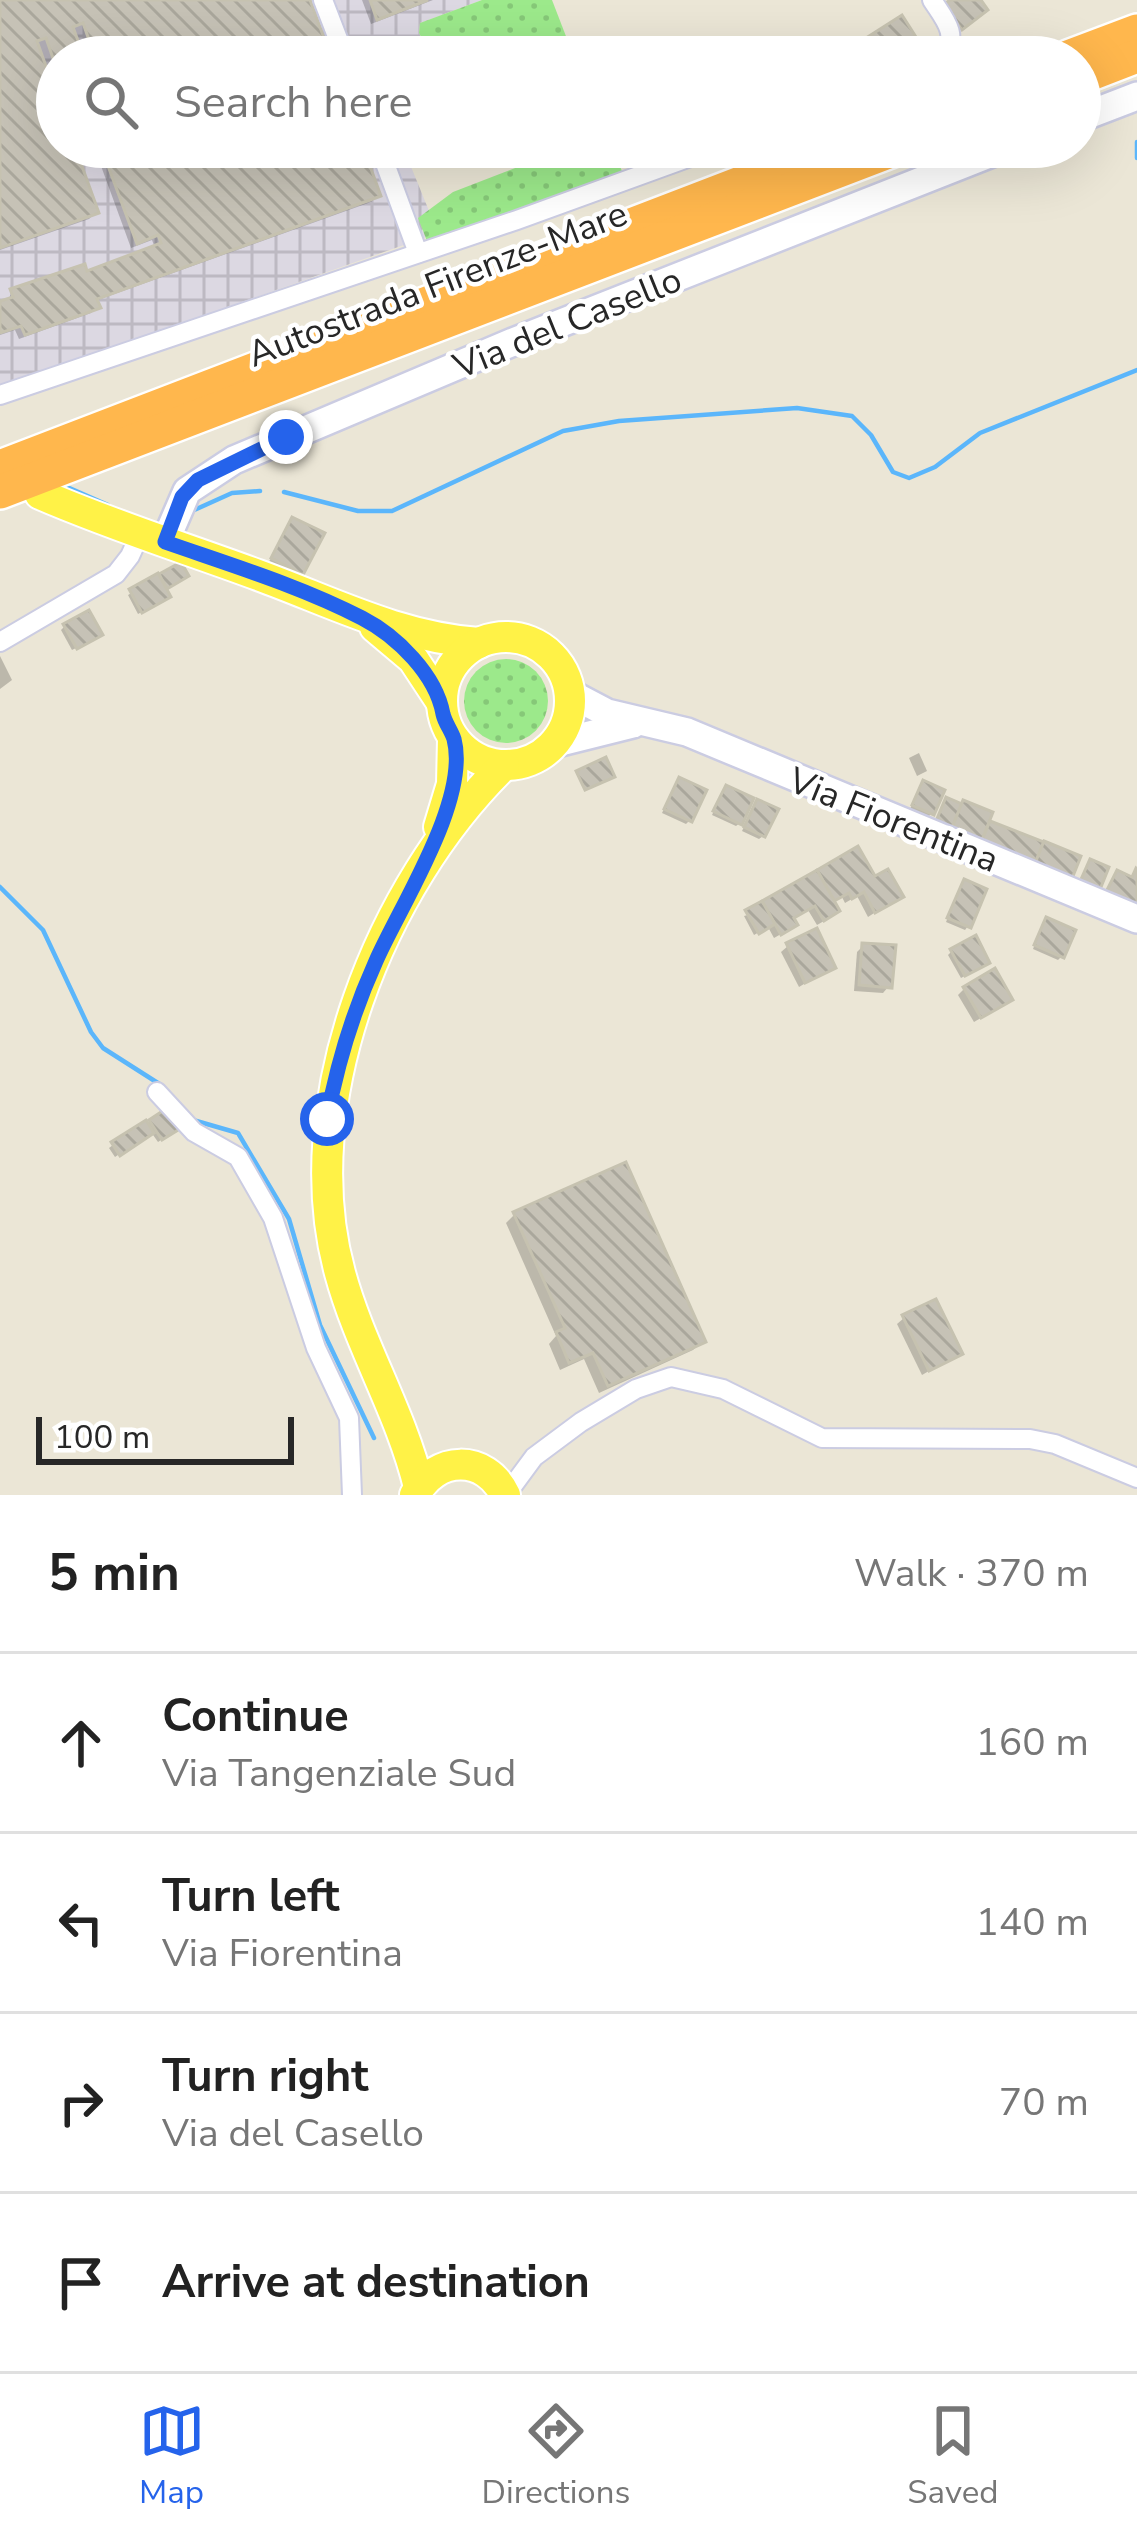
<!DOCTYPE html>
<html lang="en">
<head>
<meta charset="utf-8">
<style>
  body { margin:0; font-family:"Nunito Sans",sans-serif; background:#f2f2f2; color:#222 }
  .scale { position:absolute; left:36px; bottom:30px; width:258px; box-sizing:border-box; padding-left:12px; border:6px solid #272727; border-top:0; font-size:33px; line-height:42px; white-space:nowrap; color:#272727; -webkit-text-stroke:9px #fff; paint-order:stroke }
  .stop { position:absolute; width:36px; height:36px; margin:-27px; border:9px solid #2563eb; border-radius:50%; background:#fff }
  .stop.end { background:#2563eb; border-color:#fff; box-shadow:0 3px 12px #0008 }
  .list { margin:0; padding:0; list-style:none }
  h2 { display:flex; justify-content:space-between; align-items:center; height:156px; margin:0; padding:0 48px; font-size:51px }
  h2 small { font-size:39px; font-weight:400; color:#767676 }
  .list li { display:grid; grid-template-columns:78px 1fr auto; gap:36px; align-items:center; box-sizing:border-box; height:180px; padding:0 48px; border-top:3px solid #e0e0e0 }
  .list b { display:block; font-size:45px; white-space:nowrap }
  .list p { margin:0; font-size:39px; white-space:nowrap; color:#767676 }
  .list em { font-size:39px; font-style:normal; color:#767676 }
  .icon { flex:none; width:66px; height:66px; fill:none; stroke:currentColor; stroke-width:2; stroke-linecap:round; stroke-linejoin:round }
  .map { position:relative; flex:none; width:1137px; height:1495px; overflow:hidden }
  .search { position:absolute; background:#fff; box-shadow:0 12px 48px #0002; left:36px; right:36px; top:36px; height:132px; display:flex; align-items:center; gap:30px; box-sizing:border-box; padding:0 42px; border-radius:66px; color:#767676; font-size:45px }
  .sheet { height:876px; background:#fff }
  nav { display:flex; justify-content:space-around; align-items:center; box-sizing:border-box; height:168px; border-top:3px solid #e0e0e0; background:#fff; font-size:33px; color:#767676 }
  nav a { display:grid; justify-items:center; gap:6px }
  nav .on { color:#2563eb }
  .map>svg:first-child { display:block }
  .industrial { fill:url(#industrial-grid) }
  .grass { fill:url(#grass-dots) }
  .shadow { fill:#0003 }
  .lines { fill:none; stroke-linecap:round; stroke-linejoin:round }
  .stream { stroke:#5bb6fb; stroke-width:4.5 }
  .building { fill:url(#building-back-hatch); stroke:#c6c2b0; stroke-width:3 }
  .street-casing { stroke:#cbcce2; stroke-width:22 }
  .secondary-casing { stroke:#cbcce2; stroke-width:32 }
  .primary-casing { stroke:#fff; stroke-width:34 }
  .highway-casing { stroke:#fff; stroke-width:38 }
  .street { stroke:#fff; stroke-width:18 }
  .secondary { stroke:#fff; stroke-width:27 }
  .primary { stroke:#fff247; stroke-width:30 }
  .highway { stroke:#ffb74d; stroke-width:33 }
  .route { stroke:#2563eb; stroke-width:15 }
  .labels { text-anchor:middle; stroke-width:9; stroke-linejoin:round; paint-order:stroke }
  .street-label { font-size:36px; fill:#272727; stroke:#fff }
</style>
</head>
<body>
<div class="map">
<svg width="1137" height="1495" viewBox="0 0 1137 1495">
  <defs>
    <pattern id="industrial-grid" width="8" height="8" patternUnits="userSpaceOnUse" patternTransform="scale(3)"><rect width="8" height="8" fill="#dcd8e2"/><path d="M0 4h8M4 0v8" fill="none" stroke="#bdb9c2"/></pattern>
    <pattern id="grass-dots" width="8" height="8" patternUnits="userSpaceOnUse" patternTransform="scale(3)"><rect width="8" height="8" fill="#9ce98b"/><path d="M2 2h.1M6 6h.1" fill="none" stroke="#86c878" stroke-width="1.8" stroke-linecap="round"/></pattern>
    <pattern id="building-back-hatch" width="6" height="6" patternUnits="userSpaceOnUse" patternTransform="scale(3)"><rect width="6" height="6" fill="#c6c2b6"/><path d="M-1 5l2 2M0 0l6 6M5-1l2 2" fill="none" stroke="#aaa79c"/></pattern>
  </defs>
  <rect width="100%" height="100%" fill="#ebe6d6"/>
  <polygon class="industrial" points="0,0 482,0 420,23 419,33 432,57 57,57 57,147 403,147 438,233 0,387"/>
  <g class="grass">
    <polygon points="482,0 552,0 574,57 432,57 419,33 420,23"/>
    <polygon points="570,147 612,147 624,176 427,241 418,218 453,192"/>
    <circle cx="506" cy="701" r="42"/>
  </g>
  <g class="shadow">
    <polygon points="0,0 307,0 327,57 57,57 57,81 49,84 57,106 57,147 72,147 96,212 89,219 0,250"/>
    <polygon points="362,0 433,0 371,24"/>
    <polygon points="107,147 360,147 377,196 371,202 95,301 97,307 91,313 19,339 15,330 0,335 0,304 7,302 12,292 85,275 155,248 152,240 131,248 97,155"/>
    <polygon points="293,521 301,573 295,579 267,565"/>
    <polygon points="180,566 182,579 164,589 164,600 138,614 128,595"/>
    <polygon points="65,626 95,638 72,650 61,630"/>
    <polygon points="0,656 12,680 0,689"/>
    <polygon points="919,753 927,771 917,776 909,758"/>
    <polygon points="676,784 690,820 686,824 662,813"/>
    <polygon points="920,787 932,813 928,817 910,809"/>
    <polygon points="723,792 740,823 736,826 712,815"/>
    <polygon points="754,806 763,836 759,839 742,831"/>
    <polygon points="874,880 900,896 868,917 857,896 845,903 842,897 832,902 831,917 817,925 808,910 792,919 788,930 774,938 768,927 754,935 744,916"/>
    <polygon points="961,887 968,926 965,930 946,922"/>
    <polygon points="1043,924 1061,957 1058,960 1033,949"/>
    <polygon points="788,946 832,967 799,987 781,952"/>
    <polygon points="863,946 889,986 883,993 854,991 857,952"/>
    <polygon points="952,951 983,966 961,978 948,955"/>
    <polygon points="964,989 1003,1005 974,1022 958,995"/>
    <polygon points="151,1122 176,1130 158,1142 151,1132 115,1157 109,1148 113,1145"/>
    <polygon points="515,1214 702,1342 693,1350 599,1393 584,1359 560,1370 549,1344 556,1336 506,1223"/>
    <polygon points="904,1318 960,1353 922,1375 897,1324"/>
  </g>
  <g class="lines">
    <g class="stream">
      <polyline points="1137,142 1137,158"/>
      <polyline points="67,487 108,505"/>
      <polyline points="284,492 358,511 392,511 563,431 619,421 797,408 852,416 871,435 893,472 909,478 935,467 980,433 1137,370"/>
      <polyline points="192,511 232,493 260,491"/>
      <polyline points="0,887 43,930 91,1032 103,1048 161,1085"/>
      <polyline points="193,1120 238,1133 289,1219 320,1325 374,1438"/>
    </g>
  </g>
  <g class="building">
    <polygon points="0,0 310,0 331,57 95,57 83,23 73,27 84,57 57,57 57,70 46,38 37,41 57,97 57,147 75,147 99,213 0,248"/>
    <polygon points="370,0 428,0 377,20"/>
    <polygon points="950,0 981,0 988,10 962,30 943,5"/>
    <polygon points="902,15 916,37 885,57 874,57 863,40"/>
    <polygon points="101,147 363,147 381,196 97,299 101,308 25,335 21,326 0,333 0,301 13,297 10,289 85,264 87,271 161,243 158,235 137,244"/>
    <polygon points="292,517 325,533 303,575 271,558"/>
    <polygon points="181,562 189,576 167,589 159,574"/>
    <polygon points="158,573 171,597 142,613 129,589"/>
    <polygon points="89,610 103,635 77,649 63,624"/>
    <polygon points="606,757 615,777 585,790 576,771"/>
    <polygon points="679,777 707,790 692,822 664,809"/>
    <polygon points="923,780 945,790 934,815 912,805"/>
    <polygon points="726,785 754,798 742,825 713,811"/>
    <polygon points="946,797 962,804 950,833 934,826"/>
    <polygon points="757,799 779,809 765,837 744,827"/>
    <polygon points="963,800 993,812 980,845 950,833"/>
    <polygon points="990,821 1044,842 1034,866 980,845"/>
    <polygon points="1044,841 1081,856 1071,881 1034,866"/>
    <polygon points="858,846 875,876 888,869 904,897 875,913 864,892 852,899 849,893 834,901 817,870"/>
    <polygon points="1090,859 1109,867 1099,892 1079,884"/>
    <polygon points="1136,868 1137,869 1137,909 1105,894 1117,870 1132,877"/>
    <polygon points="817,870 840,911 824,921 815,906 794,918 798,925 781,935 762,901"/>
    <polygon points="964,879 987,889 971,928 947,918"/>
    <polygon points="762,901 775,924 759,934 745,910"/>
    <polygon points="1046,917 1076,930 1064,958 1034,945"/>
    <polygon points="817,928 836,968 805,983 786,943"/>
    <polygon points="976,935 990,963 965,976 950,949"/>
    <polygon points="862,943 896,945 892,988 859,985"/>
    <polygon points="995,968 1013,1000 981,1018 963,987"/>
    <polygon points="170,1106 183,1127 162,1140 149,1120"/>
    <polygon points="146,1120 154,1133 120,1156 111,1142"/>
    <polygon points="626,1162 706,1342 608,1386 593,1353 569,1363 556,1332 565,1328 513,1212"/>
    <polygon points="936,1299 963,1354 929,1371 902,1315"/>
  </g>
  <g class="lines">
    <defs>
      <g id="street">
        <polyline points="323,0 345,57"/>
        <path d="M932,0C945,20 959,34 944,57"/>
        <polyline points="379,147 418,253"/>
        <polyline points="0,395 517,220 718,147"/>
        <polyline points="0,642 116,574 130,556 140,534"/>
        <polyline points="157,1092 194,1132 238,1157 273,1218 316,1348 349,1418 352,1495"/>
        <polyline points="506,1495 534,1457 581,1422 636,1389 671,1377 723,1389 822,1438 1030,1439 1055,1444 1137,1478"/>
      </g>
      <g id="secondary">
        <polyline points="1080,118 1137,96"/>
        <polyline points="165,542 187,491 234,460 513,342 1007,147"/>
        <polyline points="569,693 607,713 687,732 1137,919"/>
        <polyline points="553,744 633,724"/>
      </g>
      <g id="primary">
        <path d="M40,494C111,525 185,548 258,575C332,602 398,637 479,643"/>
        <polyline points="375,627 413,659 442,703"/>
        <circle cx="506" cy="701" r="64"/>
        <polyline points="439,827 452,784 453,739"/>
        <path d="M419,1487C401,1412 360,1347 340,1273C293,1102 381,885 504,765"/>
        <path d="M415,1495C435,1455 486,1454 505,1495"/>
      </g>
      <g id="highway">
        <polyline points="1068,57 1137,31"/>
        <polyline points="1080,78 1137,56"/>
        <polyline points="0,467 834,147"/>
        <polyline points="0,492 901,147"/>
      </g>
    </defs>
    <use href="#street" class="street-casing"/>
    <use href="#secondary" class="secondary-casing"/>
    <use href="#primary" class="primary-casing"/>
    <use href="#highway" class="highway-casing"/>
    <use href="#street" class="street"/>
    <use href="#secondary" class="secondary"/>
    <use href="#primary" class="primary"/>
    <use href="#highway" class="highway"/>
  </g>
  <g class="lines">
    <path class="route" d="M286,437L198,480L182,497L165,542C231,565 300,586 362,618C397,636 436,675 443,714C445,723 451,730 454,739C470,800 400,906 376,961C353,1012 337,1064 327,1119"/>
  </g>
  <g class="labels">
    <g class="street-label">
      <text transform="translate(437 283) rotate(-21)" y="13">Autostrada Firenze-Mare</text>
      <text transform="translate(567 322) rotate(-22)" y="13">Via del Casello</text>
      <text transform="translate(894 819) rotate(22)" y="13">Via Fiorentina</text>
    </g>
  </g>
</svg>
<div class="scale">100 m</div>
<div class="stop" style="left:327px;top:1119px"></div>
<div class="stop end" style="left:286px;top:437px"></div>
<div class="search"><svg class="icon" aria-label="search" viewBox="0 0 24 24"><circle cx="10" cy="10" r="6"/><path d="M15 15l6 6"/></svg>Search here</div>
</div>
<section class="sheet">
<h2>5 min<small>Walk · 370 m</small></h2>
<ul class="list">
<li><svg class="icon" aria-label="ahead" viewBox="0 0 24 24"><path d="M12 20V5M6 11l6-6 6 6"/></svg><div><b>Continue</b><p>Via Tangenziale Sud</p></div><em>160 m</em></li>
<li><svg class="icon" aria-label="left" viewBox="0 0 24 24"><path d="M17 20v-9H6M10 6l-5 5 5 5"/></svg><div><b>Turn left</b><p>Via Fiorentina</p></div><em>140 m</em></li>
<li><svg class="icon" aria-label="right" viewBox="0 0 24 24"><path d="M7 20v-9h11M14 6l5 5-5 5"/></svg><div><b>Turn right</b><p>Via del Casello</p></div><em>70 m</em></li>
<li><svg class="icon" aria-label="arrive" viewBox="0 0 24 24"><path d="M6 21V4h12l-3 4 3 4H6"/></svg><div><b>Arrive at destination</b></div></li>
</ul>
</section>
<nav>
<a class="on"><svg class="icon" aria-label="map" viewBox="0 0 24 24"><path d="M3 6l6-2 6 2 6-2v14l-6 2-6-2-6 2zM9 4v14M15 6v14"/></svg>Map</a>
<a><svg class="icon" aria-label="directions" viewBox="0 0 24 24"><path d="M12 3l9 9-9 9-9-9zM9 14v-3h6M13 9l2 2-2 2"/></svg>Directions</a>
<a><svg class="icon" aria-label="saved" viewBox="0 0 24 24"><path d="M7 4h10v16l-5-4-5 4z"/></svg>Saved</a>
</nav>
</body>
</html>
